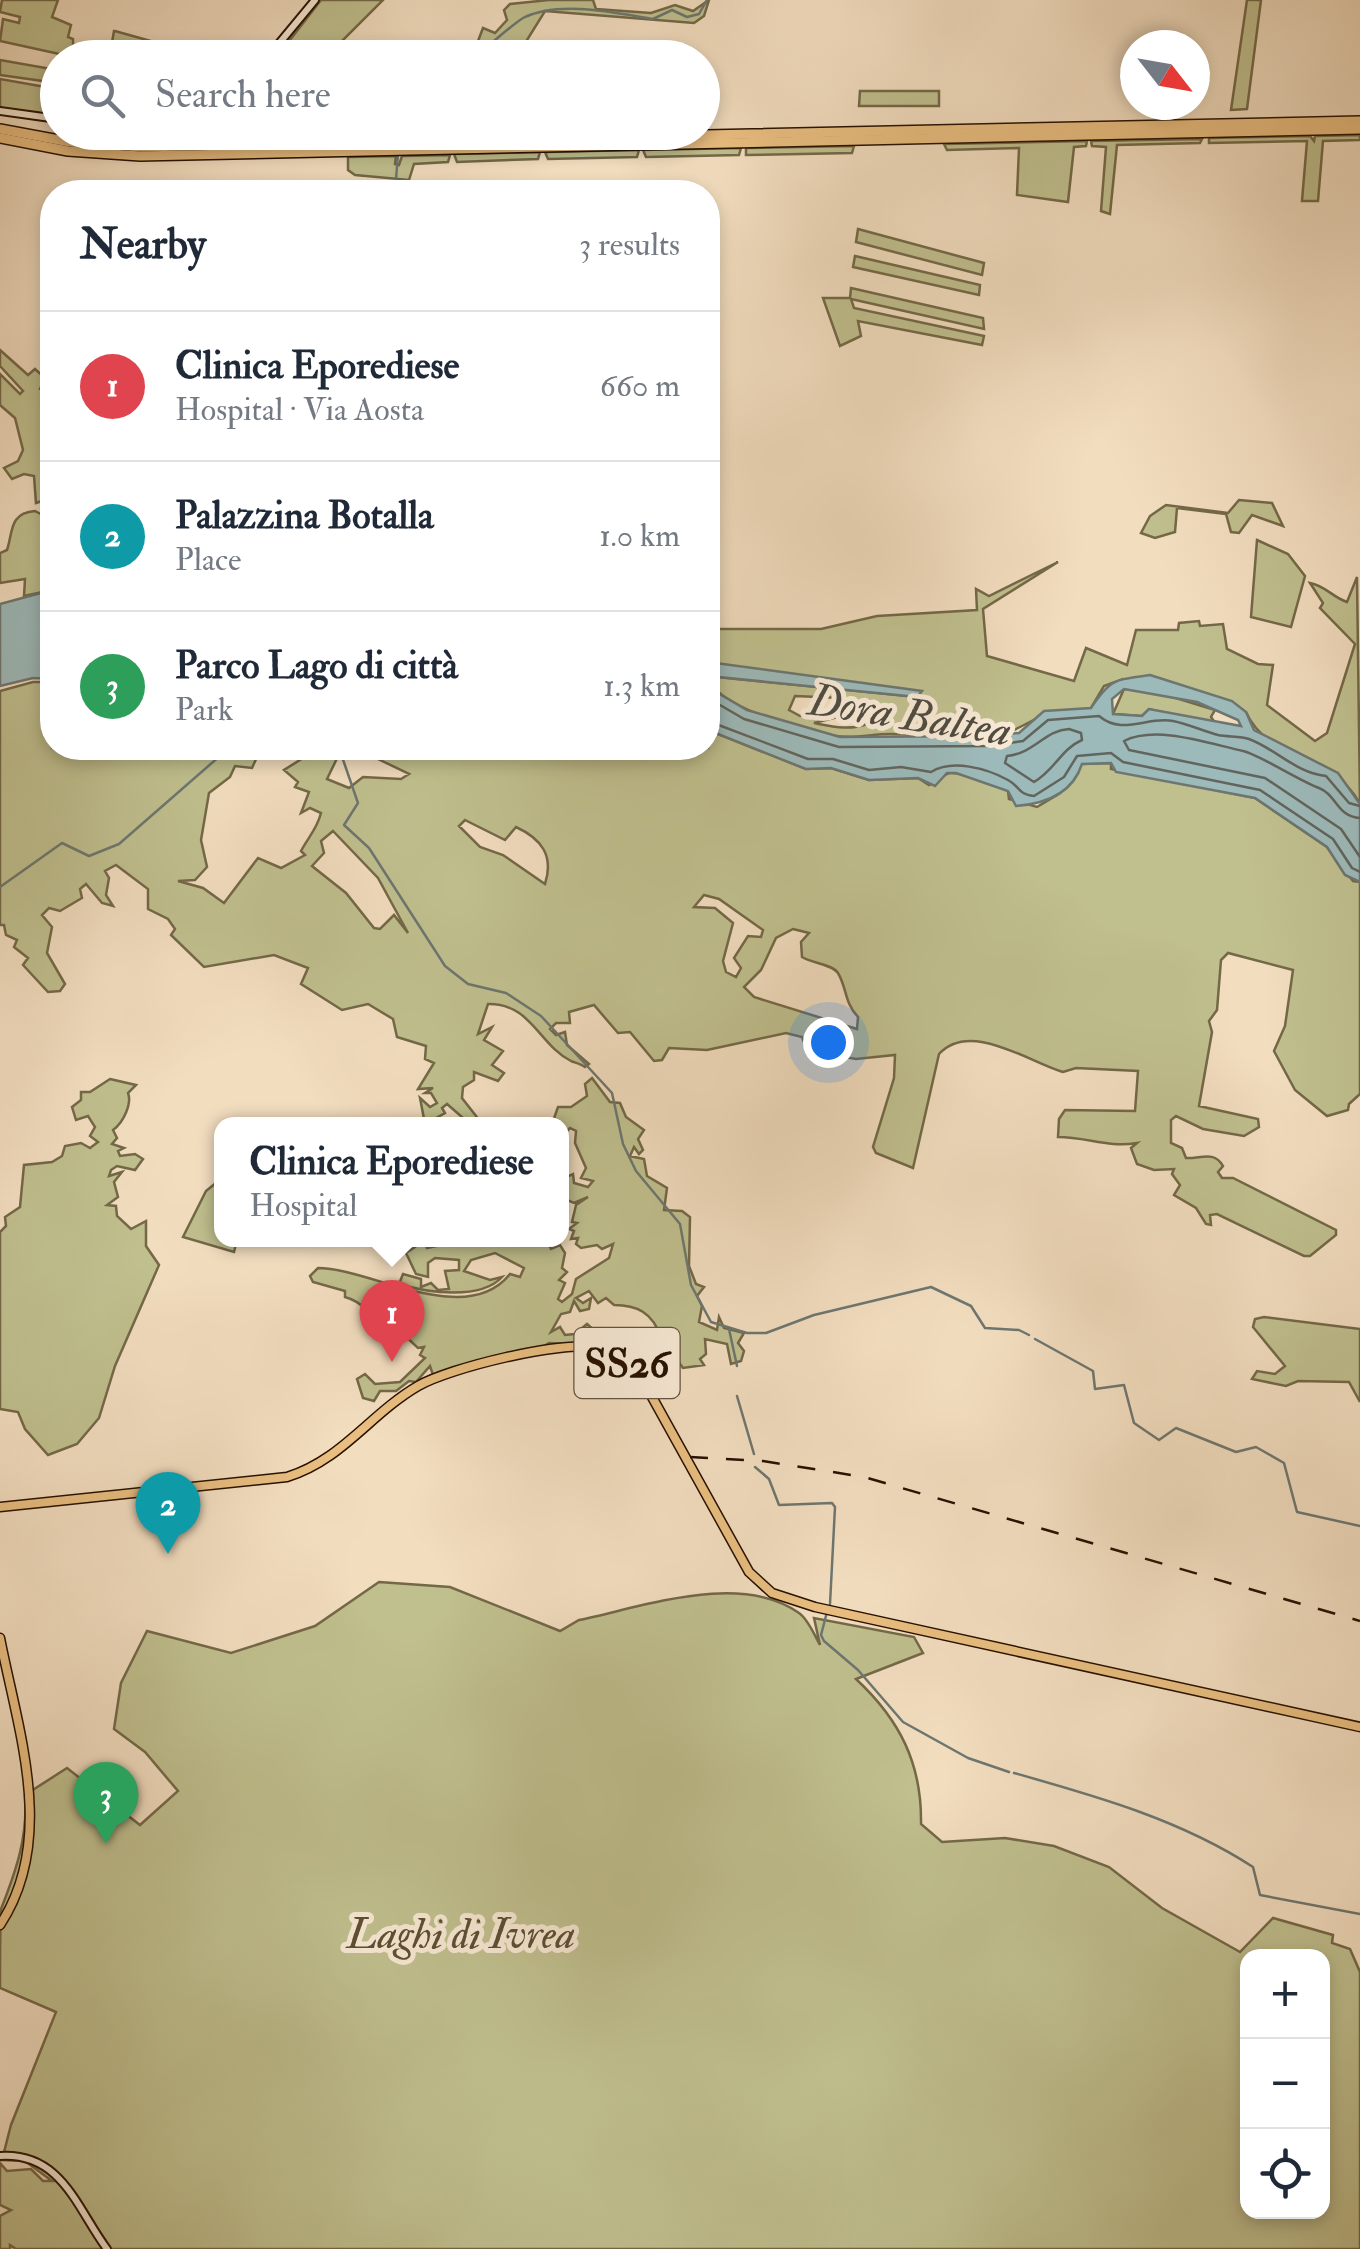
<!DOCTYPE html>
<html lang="en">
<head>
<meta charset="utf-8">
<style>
  body { margin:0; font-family:"IM FELL Double Pica",serif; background:#f6f6f7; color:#1f2937 }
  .controls { position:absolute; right:30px; bottom:30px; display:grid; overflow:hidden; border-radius:20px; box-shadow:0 5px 15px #0003 }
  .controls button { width:90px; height:90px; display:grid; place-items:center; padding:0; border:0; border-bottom:2px solid #e0e1e3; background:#fff; color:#1f2937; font:50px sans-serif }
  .compass { position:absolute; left:1120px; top:30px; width:90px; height:90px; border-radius:50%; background:#fff; box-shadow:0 5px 15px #0003; rotate:121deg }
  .you { position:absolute; left:828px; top:1042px; width:35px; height:35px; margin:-25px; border:8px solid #fff; border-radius:50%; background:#1a73e8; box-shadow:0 0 0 15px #1a73e833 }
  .badge { display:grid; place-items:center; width:65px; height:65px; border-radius:50%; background:#db2777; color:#fff; font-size:32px; font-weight:700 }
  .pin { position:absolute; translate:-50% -82px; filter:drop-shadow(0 2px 5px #0008) }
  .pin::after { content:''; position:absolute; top:52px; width:35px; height:30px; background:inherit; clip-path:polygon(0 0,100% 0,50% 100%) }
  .popup { position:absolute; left:214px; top:1117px; width:355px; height:130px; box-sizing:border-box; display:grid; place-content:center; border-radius:20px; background:#fff; filter:drop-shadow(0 2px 8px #0005); font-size:32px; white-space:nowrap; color:#747a83 }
  .popup b { font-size:38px; color:#1f2937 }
  .popup::after { content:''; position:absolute; left:50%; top:100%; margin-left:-20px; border:20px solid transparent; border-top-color:#fff }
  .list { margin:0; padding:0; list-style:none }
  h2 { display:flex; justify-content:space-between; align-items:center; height:130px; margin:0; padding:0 40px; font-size:42px }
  h2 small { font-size:32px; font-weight:400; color:#747a83 }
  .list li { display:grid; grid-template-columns:65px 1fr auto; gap:30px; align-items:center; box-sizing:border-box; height:150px; padding:0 40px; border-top:2px solid #e0e1e3 }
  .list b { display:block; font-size:38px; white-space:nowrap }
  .list p { margin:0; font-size:32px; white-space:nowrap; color:#747a83 }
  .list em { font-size:32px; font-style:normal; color:#747a83 }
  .icon { flex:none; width:55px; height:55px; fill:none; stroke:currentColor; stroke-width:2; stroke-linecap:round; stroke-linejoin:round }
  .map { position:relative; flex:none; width:1360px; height:2249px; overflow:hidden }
  .search { position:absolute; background:#fff; box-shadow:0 5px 15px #0003; left:40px; top:40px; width:680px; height:110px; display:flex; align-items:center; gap:25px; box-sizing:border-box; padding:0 35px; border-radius:55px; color:#747a83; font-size:38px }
  .panel { position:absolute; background:#fff; box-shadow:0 5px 15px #0003; left:40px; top:180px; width:680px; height:580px; border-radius:40px }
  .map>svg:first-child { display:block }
  .green { fill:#c0bf8e; stroke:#736847; stroke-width:2.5; fill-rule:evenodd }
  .water { fill:#9dbaba; stroke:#6d7670; stroke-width:2.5; fill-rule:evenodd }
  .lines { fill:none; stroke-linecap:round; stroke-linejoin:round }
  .shore { stroke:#62655d; stroke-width:2.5 }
  .stream { stroke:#6d7670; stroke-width:2.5 }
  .secondary-casing { stroke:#261000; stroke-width:10 }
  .primary-casing { stroke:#261000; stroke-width:11 }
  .motorway-casing { stroke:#261000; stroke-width:12 }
  .secondary { stroke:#f7e9d5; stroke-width:6 }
  .primary { stroke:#e9be80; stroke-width:8 }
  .motorway { stroke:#e9be80; stroke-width:9 }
  .rail { stroke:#261000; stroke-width:2.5; stroke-dasharray:18 18; stroke-linecap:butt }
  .labels { text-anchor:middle; stroke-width:10; stroke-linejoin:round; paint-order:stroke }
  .shield { fill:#f7e9d5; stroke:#655140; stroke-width:2.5 }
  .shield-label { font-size:40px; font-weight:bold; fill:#261000 }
  .park-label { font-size:42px; font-style:italic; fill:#5c4d32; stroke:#f7e9d5 }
  .water-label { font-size:45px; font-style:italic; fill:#504c41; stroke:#f7e9d5 }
</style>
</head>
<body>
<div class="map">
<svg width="1360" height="2249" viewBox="0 0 1360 2249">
  <rect width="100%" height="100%" fill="#f2ddbf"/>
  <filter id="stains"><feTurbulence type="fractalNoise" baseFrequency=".002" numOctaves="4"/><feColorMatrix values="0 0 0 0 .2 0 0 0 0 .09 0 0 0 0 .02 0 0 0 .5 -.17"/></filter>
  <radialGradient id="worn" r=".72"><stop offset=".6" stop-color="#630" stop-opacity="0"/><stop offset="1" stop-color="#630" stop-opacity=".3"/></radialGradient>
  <g class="green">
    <polygon points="2,0 58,0 52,17 71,25 68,37 73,39 73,50 97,53 97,57 73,57 0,41 3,19 19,23 20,17 0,12"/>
    <polygon points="321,0 383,0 326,57 276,58"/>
    <polygon points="549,0 593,0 596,9 651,13 675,5 693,11 709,0 704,16 694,23 545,11 519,53 489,49 480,57 453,57 475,49 483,28 495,33 507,20 504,10 510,4"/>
    <polygon points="1247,0 1261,0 1247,109 1231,110"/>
    <polygon points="114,31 115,31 176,48 172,57 145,57 111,48"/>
    <polygon points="0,60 57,70 57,83 0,75"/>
    <polygon points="0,79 57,89 57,116 0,108"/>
    <polygon points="860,91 939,91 939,106 859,106"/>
    <polygon points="1360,135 1360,140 1323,141 1318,201 1302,201 1307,141 1209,143 1209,138 1310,136 1314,141 1315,136"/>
    <polygon points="1202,139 1200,143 1117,145 1110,214 1101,211 1106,147 1092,146 1091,141"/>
    <polygon points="1087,141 1086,146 1074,147 1068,202 1017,195 1019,148 947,150 944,144"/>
    <polygon points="854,146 852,153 746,155 746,148"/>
    <polygon points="741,148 739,155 646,157 643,150"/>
    <polygon points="639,150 637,157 548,159 545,152"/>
    <polygon points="540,152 538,159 457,162 454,154"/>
    <polygon points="450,155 448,162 414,164 409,180 355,175 348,170 348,157 396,156 395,164 399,165 402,156"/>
    <polygon points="858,229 984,263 982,275 856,242"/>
    <polygon points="855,256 980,285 979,295 853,267"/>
    <polygon points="851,288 983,318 984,329 851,299 854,308 984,336 982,345 858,321 861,336 840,346 823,298 850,298"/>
    <polygon points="0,350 28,375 35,369 45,378 40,389 52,395 52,478 44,485 42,501 36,503 34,476 24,474 12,479 4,468 18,461 23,450 15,418 0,405 0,374 20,394 23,391 0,366"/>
    <polygon points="1239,500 1272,503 1283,526 1252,515 1239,533 1231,532 1226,514 1177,508 1175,532 1155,538 1141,533 1150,516 1166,505 1228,513"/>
    <path d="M35,511L52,520V590L24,596L25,579L0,583V553L7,550C13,532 9,513 35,511Z"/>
    <polygon points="1257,540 1288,554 1305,576 1291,627 1251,617"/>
    <path d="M1058,562L983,609L987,656L1074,681L1086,648L1127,665L1136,630H1178L1179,623L1199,621L1200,626L1223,624L1227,649L1258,664L1273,665L1267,705L1315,741L1327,733L1355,644L1320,608L1323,603L1310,583C1326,586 1332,597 1347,602L1357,577L1360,804C1334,754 1268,762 1246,712L1123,679L1104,686L1091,708C1077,712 1063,710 1047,715C1024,722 1017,733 991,736C958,740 923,734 890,734C872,734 854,739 836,736C805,731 715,708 708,676L917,697L708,662V629H821L877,616L977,610L976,589L989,596ZM795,696L841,698L876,709L870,723C850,731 834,727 814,723L834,718L817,711L800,716L789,710Z"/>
    <path d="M33,682H52V748H261L252,768L235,766L230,777L209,793L201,840L207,867L195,880L178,881L203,888L224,903L258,858L281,868L305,855L301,851C309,836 317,829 321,813L310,808L301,813L309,792L295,787L298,782L284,770L319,748H342L327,779L349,788L363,777L401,779L409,774L374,757L370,748H708V730L806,769L831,768L869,780L918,778L929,785C937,782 944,773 951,773C961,772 998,786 1008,791L1009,799L1037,807L1057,795L1081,764L1111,763V769L1255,798L1327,847L1353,881L1360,882V1094L1349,1104L1348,1110L1327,1116L1295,1090L1274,1051L1285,1026L1293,970L1228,953L1221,960L1217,1010L1209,1021L1212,1032L1199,1106L1258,1119L1259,1127L1244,1136L1203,1129L1176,1116L1171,1120V1143L1182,1148L1186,1158C1200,1159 1214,1150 1223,1166L1218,1172L1222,1178H1233L1336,1230V1235L1310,1256H1304L1217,1214L1210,1215L1211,1225L1206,1224L1196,1208L1174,1195L1180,1185L1172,1174L1174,1169L1154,1170L1137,1164L1131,1148L1137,1143C1108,1148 1087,1137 1058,1137L1059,1119L1065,1110L1135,1111L1138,1071L1076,1068L1063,1072C1029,1062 970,1020 939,1054L913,1168L876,1153L873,1147L894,1078L895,1055L856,1059L807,1051L802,1037L786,1033L707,1050L669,1048L662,1060L654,1061L630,1032L618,1033L594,1005L569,1012L570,1023H556L550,1029L556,1035L565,1032L567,1045L589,1064L585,1067C581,1064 576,1063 571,1061C539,1045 531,1003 488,1004L478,1034L492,1027L484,1040L503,1051L492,1065L504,1073L498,1081L474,1072V1080L463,1087L462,1098L480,1121L462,1124V1117L447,1104L442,1108L445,1113L425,1124L420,1098L430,1107L437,1103L431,1093H425L433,1088L418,1089L434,1063L425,1059L426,1046L397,1037L393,1019L368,1004L342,1010L301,984L308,968L274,955L204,967L171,935L175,929L168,919L148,909V889L116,865L105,871L109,878L106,895L113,906L102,903L86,884L80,889L82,898L60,911L49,908L42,915L52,927L47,953L65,984L60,991L48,992L23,965L28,958L14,947L17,940L6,935L4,925H0V691ZM465,820L505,840L516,827C542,839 554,856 545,884L503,855L480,847L459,826ZM333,831L378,878L408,933L394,915L380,929L374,928L346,893L312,866L324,853L321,841ZM704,895L719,899L763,930L761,937L748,936L734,958L741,968L736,977L726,972L723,961L733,923L715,908L694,907ZM793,929L809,933L801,942L802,957C811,963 832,964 838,973C847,988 844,1002 858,1017L857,1029L754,997L744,987L761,970L776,938Z"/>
    <polygon points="1124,689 1153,691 1215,710 1211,717 1216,724 1149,709 1142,716 1113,714"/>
    <path d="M592,1078L610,1102L620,1103L626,1117L644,1130L638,1139L643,1150L639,1154L634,1147L630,1156L644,1159L647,1176L667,1188L664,1210L682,1211L690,1217L689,1266L696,1284L704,1287L697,1296L702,1306L699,1322L717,1330L719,1317L724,1328L744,1333L738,1343L744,1351L741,1361L731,1364L727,1344L705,1339L706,1354L700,1359L704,1365L683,1368L675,1357V1338H661C653,1312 636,1305 614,1305L606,1298L598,1303L589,1291L576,1298L583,1303L591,1298L589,1309L580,1311L574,1301L570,1312L561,1314L551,1332L560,1327L565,1335L575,1334L587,1324L594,1330L584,1336L595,1334L599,1345L549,1343L536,1351L433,1375L430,1366L416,1382L409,1381L396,1391H380L374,1401L363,1398L357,1379L365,1374L375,1384L400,1382L425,1358L420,1355L424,1347L418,1348L402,1333L390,1340L379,1335C375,1316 363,1302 345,1297V1291L313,1282L310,1276L318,1268C370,1268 466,1329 510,1274L520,1277L524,1268L495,1253L471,1260L464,1271L490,1280L502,1277C481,1300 428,1293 399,1284L403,1274L421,1279V1287L431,1283L438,1290L449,1289L445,1271L459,1270V1260L435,1258L428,1263V1277L416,1274L406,1253L415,1247L412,1240H424L427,1248L464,1240H546L551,1249L560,1245L565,1253L562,1268L567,1272L559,1280L565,1283L558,1299L562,1302L572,1294L576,1279L609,1258L613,1244L602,1249L597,1245L581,1248L576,1244L578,1238L571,1239L574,1231L569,1229L577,1223L572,1222L576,1205L588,1197L574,1203L562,1198V1179L573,1174L574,1183L588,1187L593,1181L581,1178L586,1168L575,1143L576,1131L570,1128L563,1135L562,1124H552L558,1107H571L587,1096L585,1084Z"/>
    <path d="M110,1079L136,1085L128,1093C132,1103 124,1122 113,1130L117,1138L112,1144L124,1148L118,1151L120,1156L135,1154L143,1159L135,1170L117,1166L111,1170L109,1176L122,1172L114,1182L118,1197L107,1205L116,1206L117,1216L131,1229L146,1221V1246L159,1265L115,1366L99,1418L77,1444L48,1455L25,1429L18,1412L0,1409V1232L6,1226L5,1217L20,1207L24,1165L52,1162L62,1156L65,1146L81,1143L90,1148L98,1142L90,1136L95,1127L88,1116L76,1120L72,1107L81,1100V1092H90Z"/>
    <polygon points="222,1178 222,1240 237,1240 234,1252 183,1237 206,1191"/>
    <polygon points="1264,1317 1360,1329 1360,1402 1349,1382 1298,1381 1286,1386 1252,1379 1257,1371 1275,1374 1285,1366 1253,1327 1255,1319"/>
    <path d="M379,1582L450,1587L560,1631L579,1620C643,1607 740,1571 799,1613C808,1619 815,1636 820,1645L814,1618L914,1637L923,1653L856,1679C900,1720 922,1764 921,1824L942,1842L1005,1838L1054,1846L1109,1867L1162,1908L1240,1952L1273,1918L1333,1935L1332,1943L1350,1949L1360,1972V2249H16L10,2245V2249H0V2216L11,2210L0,2205V2163L7,2171L31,2169L43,2181H52L25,2161L2,2160L11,2125L56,2012L0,1988C0,1966 0,1930 1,1909C16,1871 28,1837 25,1795L67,1768L140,1825L178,1791L145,1752L114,1729L121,1683L147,1631L231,1653L315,1626ZM1248,1956H1322V2212H1248Z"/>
  </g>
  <g class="water">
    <polygon points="52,590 52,679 33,678 0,686 0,604"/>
    <polygon points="708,662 922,691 917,697 708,676"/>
    <path d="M1150,675L1232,701L1246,712L1254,730L1338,773L1360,804V882L1345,875L1327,847L1255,798L1116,772L1111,763L1082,764C1072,795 1044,804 1016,806L1008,791L956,773H947L935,786L918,778L869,780L831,768L806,769L708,730V680L713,690L747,710L840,737L988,736L1019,733L1044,711L1091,708C1111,678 1115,680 1150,675ZM1124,689L1197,702L1238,720L1241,726L1149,709L1142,716L1113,714L1112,699Z"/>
  </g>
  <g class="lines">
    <g class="shore">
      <path d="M708,698L744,719L839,747L990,746L1023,741L1048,720L1099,716C1123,736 1147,716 1173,721C1188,724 1203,731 1218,735C1228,737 1241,736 1249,739C1276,749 1296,773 1326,776L1349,803L1360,806"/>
      <path d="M708,721L808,759H833L869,770L901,767L931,772C952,759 986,768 1008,780C1021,787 1017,794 1034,796L1064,777L1077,756L1111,753L1123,762L1260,790L1333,839L1352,868L1360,872"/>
      <path d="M1069,729L1081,733L1082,740C1061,749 1055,770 1034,782L1005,763L1007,756C1035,753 1045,730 1069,729Z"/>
      <path d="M1360,818C1337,817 1337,795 1319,788C1298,780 1258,754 1243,751C1207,743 1156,725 1124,741L1129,750L1265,778L1341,829L1360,857"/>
    </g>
    <g class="stream">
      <path d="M472,58C490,46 505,30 523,18C559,0 616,13 653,19L672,10L687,17L699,14L707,0"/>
      <polyline points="395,192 398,154"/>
      <polyline points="339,748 358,803 344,825 369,848 445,966 468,984 506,993 541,1016 612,1093 623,1144 636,1171 680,1224 691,1285 711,1322 747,1333 766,1333 814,1315 931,1287 971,1306 985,1328 1019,1330 1029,1335"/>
      <polyline points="0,887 62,843 89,856 119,844 229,748"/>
      <polyline points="729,1329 737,1366"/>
      <polyline points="1035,1339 1093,1371 1095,1389 1124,1385 1134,1423 1159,1440 1176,1428 1236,1452 1256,1447 1284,1463 1297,1512 1360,1526"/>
      <polyline points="737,1396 754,1454"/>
      <polyline points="755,1467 769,1479 779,1505 832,1503 835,1507 830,1604"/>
      <polyline points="827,1612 821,1635 824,1641 858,1670 903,1722 968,1758 1009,1772"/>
      <path d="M1014,1773C1096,1796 1181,1820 1253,1867L1260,1895L1360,1914"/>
    </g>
    <defs>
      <g id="secondary">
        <polyline points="267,58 315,0"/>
        <polyline points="0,111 58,119"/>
        <path d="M0,2156C62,2152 77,2209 107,2249"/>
      </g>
      <g id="primary">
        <path d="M0,1507L287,1477C342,1460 370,1414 418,1386C449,1368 562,1340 597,1348C616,1352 629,1363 641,1377L749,1572L772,1593L815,1607L1360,1727"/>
        <path d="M0,1638C18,1731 57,1839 0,1925"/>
      </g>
      <g id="motorway">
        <polyline points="0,129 70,142 142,147 1360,121"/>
        <polyline points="0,138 68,151 140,156 1360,129"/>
      </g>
    </defs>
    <use href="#secondary" class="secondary-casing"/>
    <use href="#primary" class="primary-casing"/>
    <use href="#motorway" class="motorway-casing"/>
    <use href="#secondary" class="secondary"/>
    <use href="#primary" class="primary"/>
    <use href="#motorway" class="motorway"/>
    <polyline class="rail" points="690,1457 763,1461 864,1477 1360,1621"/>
  </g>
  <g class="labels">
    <rect class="shield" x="574.5" y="1328" width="105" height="70" rx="8"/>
    <g class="shield-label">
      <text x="627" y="1377">SS26</text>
    </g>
    <g class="park-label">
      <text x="461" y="1948">Laghi di Ivrea</text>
    </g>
    <g class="water-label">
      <text transform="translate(910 714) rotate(9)" y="16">Dora Baltea</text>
    </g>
  </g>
  <rect width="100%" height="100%" filter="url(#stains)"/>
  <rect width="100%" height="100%" fill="url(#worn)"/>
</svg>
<div class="controls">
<button>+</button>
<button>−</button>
<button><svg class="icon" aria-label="locate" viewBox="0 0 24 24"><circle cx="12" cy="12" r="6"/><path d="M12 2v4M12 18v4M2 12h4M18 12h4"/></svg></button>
</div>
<svg class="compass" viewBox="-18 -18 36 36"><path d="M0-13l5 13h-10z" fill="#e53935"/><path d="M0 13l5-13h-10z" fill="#747a83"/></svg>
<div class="you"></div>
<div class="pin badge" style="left:392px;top:1362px;background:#e0444e">1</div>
<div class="popup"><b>Clinica Eporediese</b>Hospital</div>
<div class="pin badge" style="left:168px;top:1554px;background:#0f9aa8">2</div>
<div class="pin badge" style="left:106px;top:1844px;background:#2e9e5b">3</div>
<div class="search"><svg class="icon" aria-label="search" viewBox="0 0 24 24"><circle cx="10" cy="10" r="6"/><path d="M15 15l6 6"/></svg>Search here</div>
<section class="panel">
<h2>Nearby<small>3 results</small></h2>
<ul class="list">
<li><span class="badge" style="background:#e0444e">1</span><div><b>Clinica Eporediese</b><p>Hospital · Via Aosta</p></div><em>660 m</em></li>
<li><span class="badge" style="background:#0f9aa8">2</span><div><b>Palazzina Botalla</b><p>Place</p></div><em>1.0 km</em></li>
<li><span class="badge" style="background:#2e9e5b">3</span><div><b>Parco Lago di città</b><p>Park</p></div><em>1.3 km</em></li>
</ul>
</section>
</div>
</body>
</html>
